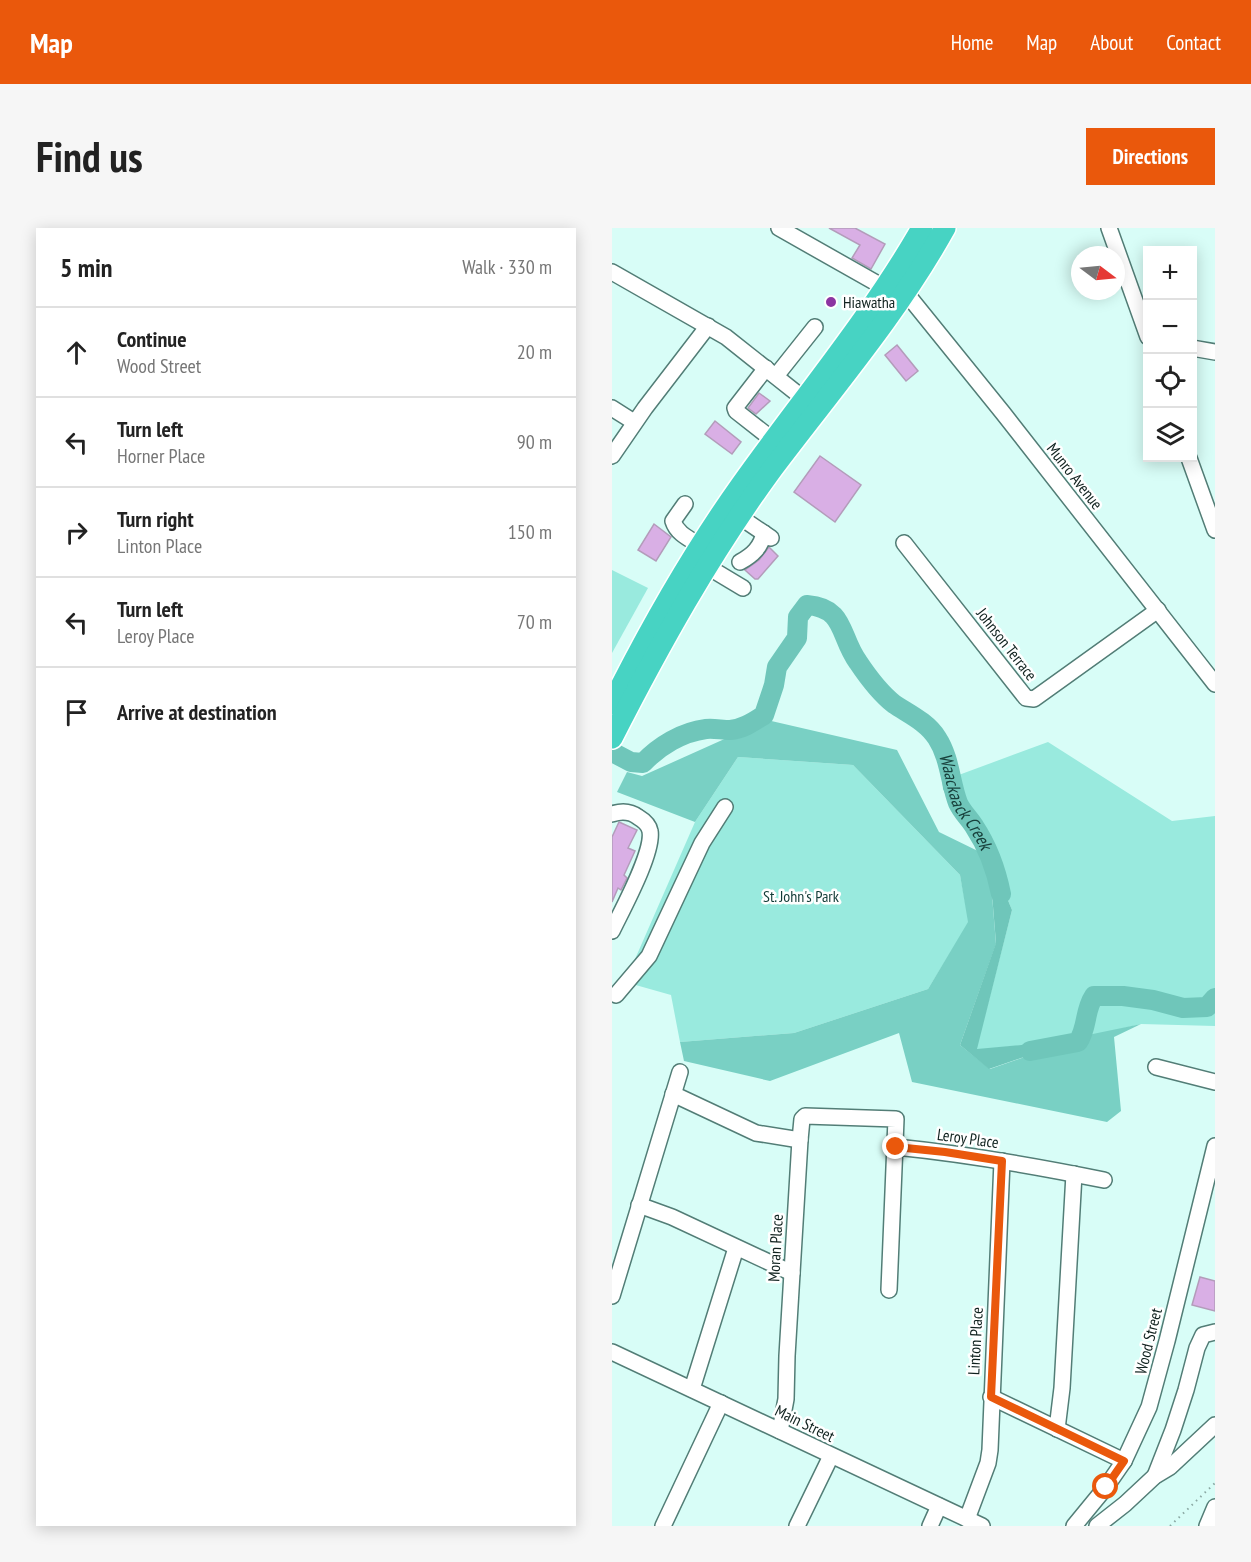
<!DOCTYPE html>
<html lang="en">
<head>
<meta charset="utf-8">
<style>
  body { margin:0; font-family:"PT Sans Narrow",sans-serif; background:#f6f6f6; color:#222 }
  .controls { position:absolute; right:18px; top:18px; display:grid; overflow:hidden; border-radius:0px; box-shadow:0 3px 15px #0003 }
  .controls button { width:54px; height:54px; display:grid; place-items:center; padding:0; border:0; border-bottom:2px solid #e0e0e0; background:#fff; color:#222; font:30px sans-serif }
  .compass { position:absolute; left:459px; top:18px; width:54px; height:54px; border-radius:50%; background:#fff; box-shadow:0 3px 15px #0003; rotate:106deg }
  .stop { position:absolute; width:18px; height:18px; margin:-14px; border:4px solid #ea580c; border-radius:50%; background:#fff }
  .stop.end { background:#ea580c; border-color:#fff; box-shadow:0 2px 6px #0008 }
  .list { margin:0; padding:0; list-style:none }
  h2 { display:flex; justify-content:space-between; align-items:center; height:78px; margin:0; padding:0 24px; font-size:26px }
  h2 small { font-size:20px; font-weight:400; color:#767676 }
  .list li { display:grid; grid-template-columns:39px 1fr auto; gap:18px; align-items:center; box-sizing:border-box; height:90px; padding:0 24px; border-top:2px solid #e0e0e0 }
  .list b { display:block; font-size:22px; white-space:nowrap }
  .list p { margin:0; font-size:20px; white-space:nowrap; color:#767676 }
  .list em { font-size:20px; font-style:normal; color:#767676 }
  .icon { flex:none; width:33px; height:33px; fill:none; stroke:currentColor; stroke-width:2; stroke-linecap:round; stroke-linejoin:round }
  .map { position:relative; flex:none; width:603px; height:1298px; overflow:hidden; border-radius:0px }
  header { display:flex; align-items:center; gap:36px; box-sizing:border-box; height:84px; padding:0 30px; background:#ea580c; color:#fff }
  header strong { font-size:28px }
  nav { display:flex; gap:33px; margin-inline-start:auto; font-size:21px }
  .intro { display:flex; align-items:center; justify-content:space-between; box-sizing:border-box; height:144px; padding:0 36px }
  h1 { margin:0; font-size:42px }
  .button { padding:15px 27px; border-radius:0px; background:#ea580c; color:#fff; font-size:21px; font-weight:700 }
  main { display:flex; gap:36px; padding:0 36px }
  aside { flex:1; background:#fff; border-radius:0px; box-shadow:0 3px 15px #0003 }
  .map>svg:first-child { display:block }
  .green { fill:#99eade }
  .forest { fill:#79d0c4 }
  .water { fill:#6fc6ba }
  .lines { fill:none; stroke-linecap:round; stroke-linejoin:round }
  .river { stroke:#6fc6ba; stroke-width:20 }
  .building { fill:#d9afe5; stroke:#b39cba; stroke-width:1.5 }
  .minor-casing { stroke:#527d76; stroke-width:18 }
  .highway-casing { stroke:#fff; stroke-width:24 }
  .path { stroke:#8aa8a3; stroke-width:2; stroke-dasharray:1.5 4.5; stroke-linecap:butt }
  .minor { stroke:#fff; stroke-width:15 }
  .highway { stroke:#47d3c3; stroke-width:21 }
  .route { stroke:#ea580c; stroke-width:8 }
  .poi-dot { fill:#8c35a2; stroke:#fff; stroke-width:2 }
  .labels { text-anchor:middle; stroke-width:5; stroke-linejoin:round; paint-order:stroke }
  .poi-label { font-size:16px; fill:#0f211e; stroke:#fff; text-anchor:start }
  .street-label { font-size:16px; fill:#0f211e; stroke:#fff }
  .park-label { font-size:16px; fill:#113b36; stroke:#fff }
  .water-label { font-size:18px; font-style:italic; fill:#18413c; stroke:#fff }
</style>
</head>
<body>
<header>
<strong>Map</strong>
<nav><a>Home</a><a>Map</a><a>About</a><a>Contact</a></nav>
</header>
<div class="intro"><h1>Find us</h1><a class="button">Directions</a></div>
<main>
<aside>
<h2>5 min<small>Walk · 330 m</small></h2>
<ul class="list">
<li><svg class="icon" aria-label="ahead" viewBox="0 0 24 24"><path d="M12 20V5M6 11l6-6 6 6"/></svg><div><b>Continue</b><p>Wood Street</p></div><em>20 m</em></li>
<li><svg class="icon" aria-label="left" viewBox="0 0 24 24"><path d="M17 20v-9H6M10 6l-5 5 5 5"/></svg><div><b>Turn left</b><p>Horner Place</p></div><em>90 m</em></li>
<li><svg class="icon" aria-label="right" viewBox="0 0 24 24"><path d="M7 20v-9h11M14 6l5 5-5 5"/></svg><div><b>Turn right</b><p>Linton Place</p></div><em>150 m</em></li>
<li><svg class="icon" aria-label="left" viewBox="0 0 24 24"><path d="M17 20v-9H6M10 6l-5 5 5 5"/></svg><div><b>Turn left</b><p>Leroy Place</p></div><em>70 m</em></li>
<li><svg class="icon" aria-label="arrive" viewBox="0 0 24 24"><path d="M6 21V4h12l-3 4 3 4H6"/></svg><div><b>Arrive at destination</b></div></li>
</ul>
</aside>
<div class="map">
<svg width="603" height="1298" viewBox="0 0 603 1298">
  <rect width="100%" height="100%" fill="#d8fdf7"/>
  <g class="green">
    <polygon points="0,342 36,360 0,425"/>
    <polygon points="436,514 560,593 603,588 603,798 529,796 462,812 364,822 400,682 344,548"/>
    <polygon points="126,529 241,537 348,647 357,694 316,761 182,805 68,814 59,767 13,754 83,594"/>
  </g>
  <polygon class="forest" points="155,492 285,522 327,604 370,625 379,655 384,716 348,817 378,841 476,807 529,796 502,809 509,883 495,894 300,854 287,805 158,853 72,833 68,814 182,805 316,761 356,694 348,647 241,537 126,529 83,594 5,564 15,544 30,548"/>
  <polygon class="water" points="338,545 344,548 400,682 365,821 462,812 377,841 348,817 384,715 379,654 365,611 337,573 331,561 330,549"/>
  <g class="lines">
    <g class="river">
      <path id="s1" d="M0,524L19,534L31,535C47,518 70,504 94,501C101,500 110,502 118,502C131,501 141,494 152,487L162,457L165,439L185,410L186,389L195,377C234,380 227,408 246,434C256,449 268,465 282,476C297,486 315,494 325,510C338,530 338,554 346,575C350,584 357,590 362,598C376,619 384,641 389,666"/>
      <path d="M418,823L466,814C476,799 472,783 482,768H511L541,772L571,780L595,779L603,770"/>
    </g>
  </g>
  <g class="building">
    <polygon points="217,0 243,0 273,16 259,41 240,30 248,17"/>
    <polygon points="285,117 306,143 294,153 273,127"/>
    <polygon points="147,165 158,173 144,186 136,180"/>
    <polygon points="103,193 129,214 120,226 93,206"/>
    <polygon points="208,228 249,257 223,294 182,264"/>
    <polygon points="42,296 59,309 44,333 26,322"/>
    <polygon points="157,319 166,328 146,351 143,351 133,342 147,332"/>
    <polygon points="7,594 25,602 16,620 23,623 12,647 15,650 9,662 6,660 0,674 0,609"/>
    <polygon points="588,1049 603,1053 603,1083 580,1077"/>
  </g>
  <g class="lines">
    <defs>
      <g id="minor">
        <polyline points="167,0 273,60"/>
        <polyline points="497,0 536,109"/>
        <polyline points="0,44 114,109 192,171"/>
        <polyline points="294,65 391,185 603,456"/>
        <polyline points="580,120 603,124"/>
        <polyline points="154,140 123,180 124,183 161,212"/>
        <polyline points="164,148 203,99"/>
        <polyline points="0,180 22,194"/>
        <polyline points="0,228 33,180 96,98"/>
        <polyline points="577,230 603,302"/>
        <path d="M73,276L61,293C65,306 78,311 89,318"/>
        <polyline points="128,289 159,310"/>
        <polyline points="292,315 414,470 422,471 546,382"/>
        <path d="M128,334C141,327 149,319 152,305"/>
        <polyline points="96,339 131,360"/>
        <path d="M0,586C9,583 18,583 26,589C31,592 37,597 38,603C42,624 10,682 0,703"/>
        <polyline points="4,767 37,728 90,615 113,579"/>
        <polyline points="544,839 603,854"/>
        <polyline points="61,866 144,905 188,912"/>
        <path d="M284,919C354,926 423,938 492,952"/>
        <polyline points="27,977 60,989 180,1045"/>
        <polyline points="0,1068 68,844"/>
        <polyline points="0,1124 370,1298"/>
        <polyline points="80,1161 124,1020"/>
        <polyline points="379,1169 512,1233"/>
        <polyline points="445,1201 450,1160 462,946"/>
        <polyline points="168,1203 174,1171 175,1128 188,912 190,891 193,888 284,891 277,1062"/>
        <polyline points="543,1248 561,1202 574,1162 585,1120 591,1107 603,1104"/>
        <polyline points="355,1291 376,1235 378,1222 390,933"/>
        <polyline points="51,1298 109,1175"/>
        <polyline points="185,1298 219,1228"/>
        <polyline points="318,1298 327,1278"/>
        <polyline points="462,1298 494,1259 512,1233 537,1179 555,1113 603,918"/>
        <polyline points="485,1298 513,1276 543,1248 558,1239 603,1197"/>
        <polyline points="595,1298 603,1279"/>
      </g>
      <g id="highway">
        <path d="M0,476C38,400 80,326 129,257C190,171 258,91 310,0"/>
        <path d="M0,510C47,418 97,328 158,244C218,164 284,88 333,0"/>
      </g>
    </defs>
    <use href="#minor" class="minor-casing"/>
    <use href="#highway" class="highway-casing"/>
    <polyline class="path" points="558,1298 603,1255"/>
    <use href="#minor" class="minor"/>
    <use href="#highway" class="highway"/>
  </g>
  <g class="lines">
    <polyline class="route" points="284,919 333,924 390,933 379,1169 512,1233 494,1259"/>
  </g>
  <circle class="poi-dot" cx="219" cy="74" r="6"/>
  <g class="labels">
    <g class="poi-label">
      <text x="231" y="80">Hiawatha</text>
    </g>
    <g class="street-label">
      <text transform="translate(463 248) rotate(52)" y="6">Munro Avenue</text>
      <text transform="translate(395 416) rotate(52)" y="6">Johnson Terrace</text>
      <text transform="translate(356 910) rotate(8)" y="6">Leroy Place</text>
      <text transform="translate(163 1020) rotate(-87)" y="6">Moran Place</text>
      <text transform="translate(363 1113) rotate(-87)" y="6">Linton Place</text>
      <text transform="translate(536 1113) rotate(-76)" y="6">Wood Street</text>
      <text transform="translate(193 1195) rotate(26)" y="6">Main Street</text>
    </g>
    <g class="park-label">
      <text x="189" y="674">St. John's Park</text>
    </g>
    <g class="water-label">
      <text dy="6" stroke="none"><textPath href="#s1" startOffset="552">Waackaack Creek</textPath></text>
    </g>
  </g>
</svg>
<div class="controls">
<button>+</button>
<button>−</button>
<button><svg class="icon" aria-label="locate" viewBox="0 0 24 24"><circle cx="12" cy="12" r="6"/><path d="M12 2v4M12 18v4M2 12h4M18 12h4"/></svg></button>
<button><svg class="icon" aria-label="layers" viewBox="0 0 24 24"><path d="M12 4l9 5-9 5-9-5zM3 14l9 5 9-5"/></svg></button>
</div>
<svg class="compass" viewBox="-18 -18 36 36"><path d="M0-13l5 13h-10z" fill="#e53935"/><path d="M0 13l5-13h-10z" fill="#767676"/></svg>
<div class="stop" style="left:494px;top:1259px"></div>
<div class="stop end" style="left:284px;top:919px"></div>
</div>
</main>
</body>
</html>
